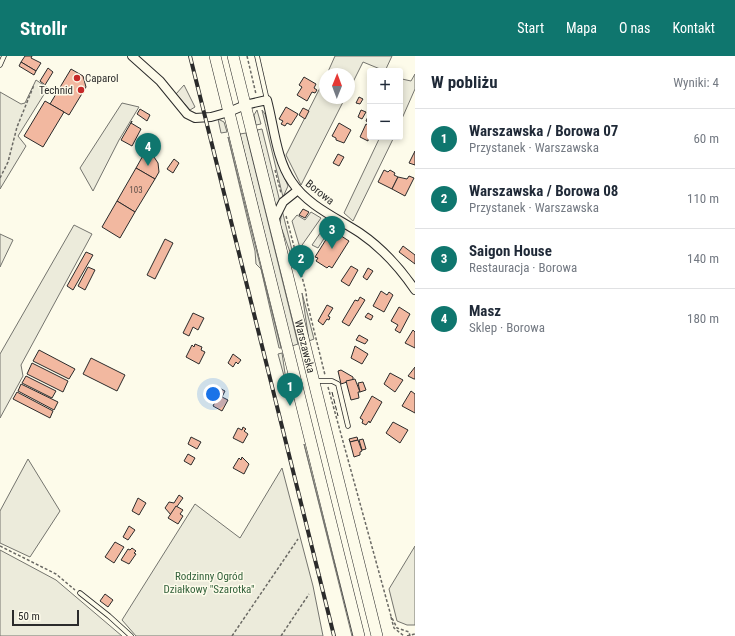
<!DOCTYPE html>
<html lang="pl">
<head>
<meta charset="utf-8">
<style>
  body { margin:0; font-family:"Roboto Condensed",sans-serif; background:#f2f2f3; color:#1f2937 }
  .controls { position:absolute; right:12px; top:12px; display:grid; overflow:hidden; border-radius:4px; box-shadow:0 2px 6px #0003 }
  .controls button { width:36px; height:36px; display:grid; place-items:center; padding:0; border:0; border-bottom:1px solid #e0e1e3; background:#fff; color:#1f2937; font:20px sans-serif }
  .compass { position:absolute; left:319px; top:12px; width:36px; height:36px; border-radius:50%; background:#fff; box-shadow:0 2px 6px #0003; rotate:1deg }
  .scale { position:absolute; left:12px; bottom:10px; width:67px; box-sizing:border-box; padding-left:4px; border:2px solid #2b2b2b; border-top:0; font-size:11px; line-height:14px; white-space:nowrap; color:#2b2b2b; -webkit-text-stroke:3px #fdfbea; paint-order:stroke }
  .you { position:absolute; left:213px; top:338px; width:14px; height:14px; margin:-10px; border:3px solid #fff; border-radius:50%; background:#1a73e8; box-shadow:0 0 0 6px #1a73e833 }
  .badge { display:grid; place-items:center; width:26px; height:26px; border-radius:50%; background:#0f766e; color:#fff; font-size:13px; font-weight:700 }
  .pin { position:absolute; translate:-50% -33px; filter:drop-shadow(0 1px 2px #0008) }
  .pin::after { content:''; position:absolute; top:21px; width:14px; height:12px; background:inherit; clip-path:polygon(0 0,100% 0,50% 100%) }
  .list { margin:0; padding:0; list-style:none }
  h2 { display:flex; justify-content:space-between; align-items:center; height:52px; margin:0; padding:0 16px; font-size:17px }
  h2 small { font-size:13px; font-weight:400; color:#747a83 }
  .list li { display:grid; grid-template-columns:26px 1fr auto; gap:12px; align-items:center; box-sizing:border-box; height:60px; padding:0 16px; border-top:1px solid #e0e1e3 }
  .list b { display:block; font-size:15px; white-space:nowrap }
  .list p { margin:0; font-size:13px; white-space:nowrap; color:#747a83 }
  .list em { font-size:13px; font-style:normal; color:#747a83 }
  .map { position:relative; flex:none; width:415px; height:580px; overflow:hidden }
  header { display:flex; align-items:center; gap:24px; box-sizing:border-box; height:56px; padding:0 20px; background:#0f766e; color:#fff }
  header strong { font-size:19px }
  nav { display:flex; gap:22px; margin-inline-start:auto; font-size:14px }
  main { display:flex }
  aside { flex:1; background:#fff }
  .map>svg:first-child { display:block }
  .green { fill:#ecebdb; stroke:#74746e }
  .parking { fill:#eceadb; stroke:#74746e }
  .building { fill:#f2b8a0; stroke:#2b2b2b }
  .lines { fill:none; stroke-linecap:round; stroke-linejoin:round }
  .service-casing { stroke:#2b2b2b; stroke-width:5.5 }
  .minor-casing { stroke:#2b2b2b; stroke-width:10 }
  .secondary-casing { stroke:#2b2b2b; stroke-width:12 }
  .path { stroke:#6a6964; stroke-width:1.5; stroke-dasharray:3 2; stroke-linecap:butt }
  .service { stroke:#fdfbea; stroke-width:4 }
  .minor { stroke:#fdfbea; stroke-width:8 }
  .secondary { stroke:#fdfbea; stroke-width:11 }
  .rail-casing { stroke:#2b2b2b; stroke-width:4 }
  .rail { stroke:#fdfbea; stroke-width:2.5; stroke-dasharray:8; stroke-linecap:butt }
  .fence { stroke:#2b2b2b; stroke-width:1; stroke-dasharray:5 2; stroke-linecap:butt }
  .poi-dot { fill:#c62828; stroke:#fdfbea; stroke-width:1.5 }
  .labels { text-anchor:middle; stroke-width:3; stroke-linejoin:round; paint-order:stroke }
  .number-label { font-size:9px; fill:#5d4e48 }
  .poi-label { font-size:11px; fill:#2b2b2b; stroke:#fdfbea; text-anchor:start }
  .street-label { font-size:11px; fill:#2b2b2b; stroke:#fdfbea }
  .park-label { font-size:11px; fill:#34623c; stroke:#fdfbea }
</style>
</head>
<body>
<header>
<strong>Strollr</strong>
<nav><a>Start</a><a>Mapa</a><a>O nas</a><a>Kontakt</a></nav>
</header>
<main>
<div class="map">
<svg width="415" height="580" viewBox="0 0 415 580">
  <rect width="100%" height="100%" fill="#fdfbea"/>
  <g class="green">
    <polygon points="335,0 392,0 385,15 363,6 349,34 349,18 327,18"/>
    <polygon points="415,18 415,33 400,67 400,27 402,23 411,25"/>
    <polygon points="325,22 325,42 345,42 301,129 286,99"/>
    <polygon points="36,24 48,32 18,80 26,90 0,133 0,36 21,48 25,47"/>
    <polygon points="122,47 139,51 119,84 93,135 80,112"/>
    <polygon points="257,54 261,68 256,69 254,59"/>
    <polygon points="262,54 265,58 279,109 288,130 283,141"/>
    <polygon points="218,63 224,66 227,76 221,77"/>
    <polygon points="262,73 280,146 277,149 275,148 257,74"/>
    <polygon points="246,77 298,288 292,290 240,78"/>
    <polygon points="228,81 281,292 279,292 261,213 256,208 255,195"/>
    <polygon points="380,81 394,81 353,165 344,157"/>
    <polygon points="282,154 295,206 294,207 280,168"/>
    <polygon points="74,169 92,178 21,309 23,320 0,362 0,298"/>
    <polygon points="0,178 13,184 0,211"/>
    <polygon points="302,237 314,283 309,285"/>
    <polygon points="282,297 287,331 278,298"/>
    <polygon points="304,388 353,580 352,580"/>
    <polygon points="28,403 60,455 30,501 0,487 0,455"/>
    <polygon points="282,412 313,530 323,580 136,580 122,564 195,448 240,482"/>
    <polygon points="415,490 415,569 407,569 397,565 389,533"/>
    <polygon points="0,494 56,524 122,580 0,580"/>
  </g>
  <g class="parking">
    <polygon points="184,29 195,51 190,54 176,38"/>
    <polygon points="311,156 321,162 300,192 292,165 297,159 305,164"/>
    <polygon points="325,170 330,173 318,192 312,189"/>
  </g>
  <g class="building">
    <polygon points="25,0 32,0 31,2 41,7 36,15 21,6"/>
    <polygon points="21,6 36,15 34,19 19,10"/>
    <polygon points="48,12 53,16 45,29 40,25"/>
    <polygon points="71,13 83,20 86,31 69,59 50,48"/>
    <polygon points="304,21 316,28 314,32 317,34 315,37 312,36 307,45 297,39 302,31 299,29"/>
    <polygon points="359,41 363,43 360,48 356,47"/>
    <polygon points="45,45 64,56 43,91 24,80"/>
    <polygon points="286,51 298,58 291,69 287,67 285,70 281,68 283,65 279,63"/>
    <polygon points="303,52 309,55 305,63 299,59"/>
    <polygon points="140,53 150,59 147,65 137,58"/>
    <polygon points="361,54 366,56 362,63 358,61"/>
    <polygon points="370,56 370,67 366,65"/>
    <polygon points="132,65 131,67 141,73 132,90 121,84"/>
    <polygon points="339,67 351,74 344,87 336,84 336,82 332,80"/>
    <polygon points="366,68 370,70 368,85 360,81"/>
    <polygon points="149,89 157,94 154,101 158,107 159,116 155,123 136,112"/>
    <polygon points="415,95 415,109 409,107"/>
    <polygon points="338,98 344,101 339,110 333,107"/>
    <polygon points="174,103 179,107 173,117 167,113"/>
    <polygon points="136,112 155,123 135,156 117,145"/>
    <polygon points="384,114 388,116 390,114 395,117 394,119 398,121 392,133 378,126"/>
    <polygon points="409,120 414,122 405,140 392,133 398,121 407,123"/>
    <polygon points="117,145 135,156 120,182 102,171"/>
    <polygon points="303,153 309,156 305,162 299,159"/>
    <polygon points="332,174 349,185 332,212 329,210 327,212 316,205 318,202 315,201"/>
    <polygon points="165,183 173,187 155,223 147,219"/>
    <polygon points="403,190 415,199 415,208 399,196"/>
    <polygon points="86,196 93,199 73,234 67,230"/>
    <polygon points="351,210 358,214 349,230 341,225"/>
    <polygon points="88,211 95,214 85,234 78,230"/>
    <polygon points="368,212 373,215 367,224 363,221"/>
    <polygon points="381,235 387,239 389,236 393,239 384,256 373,250"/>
    <polygon points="360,241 365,244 349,270 342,266 355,244 358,245"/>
    <polygon points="327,249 333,252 328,260 330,261 329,264 327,263 323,269 318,265"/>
    <polygon points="399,251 410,258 400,277 395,274 398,269 391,265"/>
    <polygon points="193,257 204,262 198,274 193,271 189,280 183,277"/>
    <polygon points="368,257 373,260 371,264 365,261"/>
    <polygon points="413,274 415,276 415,292 405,287"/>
    <polygon points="359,279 368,284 365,288 356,284"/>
    <polygon points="195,288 202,291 201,294 205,296 199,308 186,301 192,289 194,291"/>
    <polygon points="355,290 368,298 362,308 351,302"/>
    <polygon points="39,294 75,313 69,323 33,305"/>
    <polygon points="233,298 241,304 238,308 236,306 233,311 228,307"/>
    <polygon points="91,302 125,319 117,335 83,318"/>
    <polygon points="32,307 68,325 63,336 27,318"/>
    <polygon points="415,311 415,323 414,323 408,320"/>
    <polygon points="341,314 353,321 353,324 341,328 338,315"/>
    <polygon points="390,317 403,324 395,336 384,328"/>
    <polygon points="26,320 56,335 52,342 22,327"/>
    <polygon points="355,323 360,336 358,336 359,342 351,344 346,325"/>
    <polygon points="363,326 366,334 360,336 358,327"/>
    <polygon points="21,328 58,346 54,354 18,335"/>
    <polygon points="217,331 225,335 222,341 228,344 222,355 213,350 215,346 210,343"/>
    <polygon points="411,335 415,338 415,357 402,350"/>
    <polygon points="17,336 53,355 50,362 13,343"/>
    <polygon points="372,340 382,346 370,367 369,365 366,369 362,367 363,364 360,362"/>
    <polygon points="393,366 408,374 400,387 386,377"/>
    <polygon points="243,371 246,373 244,375 248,378 243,387 233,382 238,372 242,374"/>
    <polygon points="191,381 201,386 197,393 188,388"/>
    <polygon points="357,381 358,384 350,386 349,383"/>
    <polygon points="363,383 366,393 362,394 359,384"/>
    <polygon points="358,384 362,395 360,396 360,399 354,401 350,386"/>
    <polygon points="188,398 195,402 191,409 184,405"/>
    <polygon points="242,401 249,408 244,418 233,412 239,402 241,404"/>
    <polygon points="179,439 183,442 171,459 165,452 169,446 174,447"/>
    <polygon points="138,442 146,447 139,459 132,455"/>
    <polygon points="176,450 183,454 180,458 183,460 178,468 168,462"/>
    <polygon points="129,470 135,474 128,484 123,481"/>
    <polygon points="115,486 124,491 114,507 105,501"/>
    <polygon points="132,492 136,495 134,497 136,498 129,508 121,504 128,493 130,494"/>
    <polygon points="105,538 113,544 108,551 100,545"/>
  </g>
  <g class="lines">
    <defs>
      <g id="service">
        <polyline points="257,0 267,44"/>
        <polyline points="0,9 4,0"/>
        <polyline points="314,325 332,325 338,328 348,370"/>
        <polyline points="80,537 109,560 131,580"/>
      </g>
      <g id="minor">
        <path d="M132,0L160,25L187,58L195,62L211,61L229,56L245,49L267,44C274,70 276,103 292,126C307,149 337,162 360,177C382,192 400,212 415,234"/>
        <polyline points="274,164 283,146 298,134"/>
      </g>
      <g id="secondary">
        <polyline points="215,0 359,580"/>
        <path id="s1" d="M233,0L377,580"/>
      </g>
    </defs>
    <use href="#service" class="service-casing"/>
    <use href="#minor" class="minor-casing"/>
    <use href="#secondary" class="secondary-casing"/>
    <g class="path">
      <polyline points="247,0 256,38"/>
      <polyline points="275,114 281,137"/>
      <polyline points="0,122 8,106 17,71 34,29"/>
      <polyline points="286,160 306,236 307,246 325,319"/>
      <polyline points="328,331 391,560 397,572 409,576 410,580"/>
      <polyline points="0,490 56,518 75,534"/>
      <polyline points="391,561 394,572 404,580"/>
      <polyline points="232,580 298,483"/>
      <polyline points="281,580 309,538"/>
      <polyline points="407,580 415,578"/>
    </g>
    <use href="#service" class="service"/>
    <use href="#minor" class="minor"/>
    <use href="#secondary" class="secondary"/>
    <defs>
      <polyline id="rail" points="190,0 334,580"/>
    </defs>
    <use href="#rail" class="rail-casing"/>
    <use href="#rail" class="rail"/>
    <polyline class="fence" points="332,336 338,360"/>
  </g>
  <g class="poi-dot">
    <circle cx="77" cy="22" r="4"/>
    <circle cx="81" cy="34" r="4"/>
  </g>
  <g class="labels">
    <g class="number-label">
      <text x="136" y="137">103</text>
    </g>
    <g class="poi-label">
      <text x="85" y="26">Caparol</text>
      <text x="73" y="38" text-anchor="end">Technid</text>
    </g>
    <g class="street-label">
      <text transform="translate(320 136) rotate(38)" y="4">Borowa</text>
      <text dy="4" stroke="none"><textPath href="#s1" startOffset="299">Warszawska</textPath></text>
    </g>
    <g class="park-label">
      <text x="209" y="524">Rodzinny Ogród<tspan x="209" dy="13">Działkowy "Szarotka"</tspan></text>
    </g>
  </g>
</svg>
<div class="controls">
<button>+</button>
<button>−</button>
</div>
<svg class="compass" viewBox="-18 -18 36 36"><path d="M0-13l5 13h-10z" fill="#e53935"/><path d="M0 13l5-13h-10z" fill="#747a83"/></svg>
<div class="scale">50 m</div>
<div class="you"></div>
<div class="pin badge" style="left:290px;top:350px">1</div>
<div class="pin badge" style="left:301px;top:222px">2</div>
<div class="pin badge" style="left:332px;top:193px">3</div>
<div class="pin badge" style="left:148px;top:110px">4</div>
</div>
<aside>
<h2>W pobliżu<small>Wyniki: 4</small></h2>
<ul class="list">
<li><span class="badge">1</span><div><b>Warszawska / Borowa 07</b><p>Przystanek · Warszawska</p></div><em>60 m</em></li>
<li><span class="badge">2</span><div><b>Warszawska / Borowa 08</b><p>Przystanek · Warszawska</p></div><em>110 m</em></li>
<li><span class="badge">3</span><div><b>Saigon House</b><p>Restauracja · Borowa</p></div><em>140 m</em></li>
<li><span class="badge">4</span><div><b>Masz</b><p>Sklep · Borowa</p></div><em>180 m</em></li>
</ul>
</aside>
</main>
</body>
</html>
